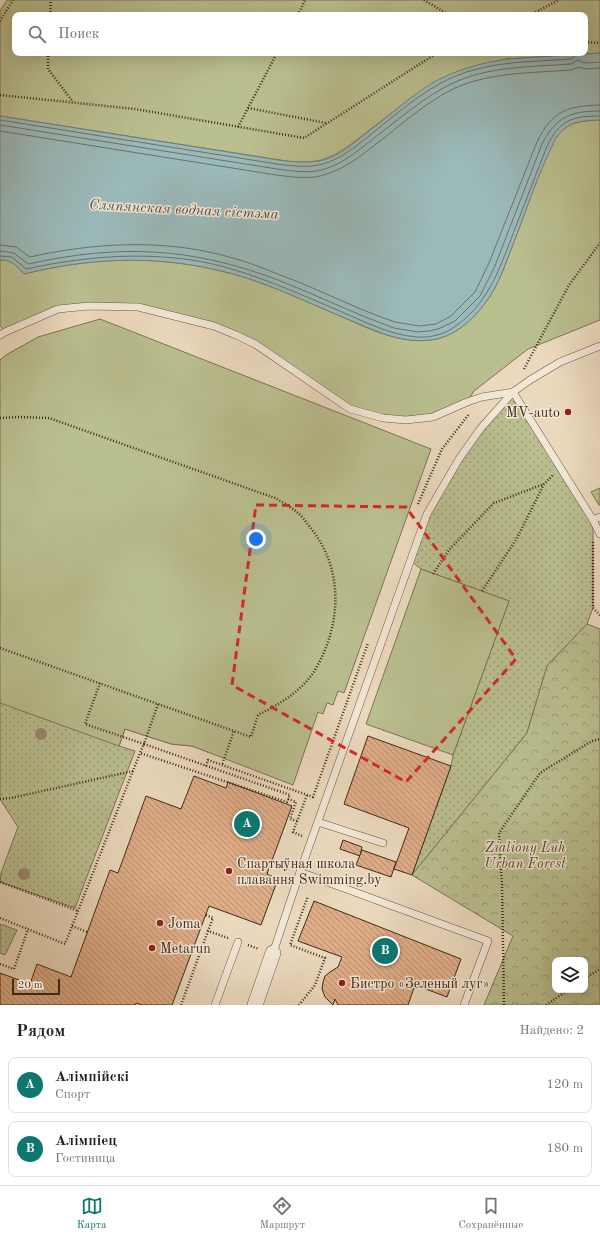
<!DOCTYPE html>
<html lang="ru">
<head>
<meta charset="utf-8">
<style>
  body { margin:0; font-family:"Old Standard TT",serif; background:#f2f2f2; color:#222 }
  .controls { position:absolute; right:12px; bottom:12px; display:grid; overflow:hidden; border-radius:8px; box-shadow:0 4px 16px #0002 }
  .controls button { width:36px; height:36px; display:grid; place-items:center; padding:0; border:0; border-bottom:1px solid #e0e0e0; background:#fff; color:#222; font:20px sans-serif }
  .scale { position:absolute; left:12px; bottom:10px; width:48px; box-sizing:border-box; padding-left:4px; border:2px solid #3f2a18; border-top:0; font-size:11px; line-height:14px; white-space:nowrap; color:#3f2a18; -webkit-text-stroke:3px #f2e6d5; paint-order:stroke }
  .you { position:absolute; left:256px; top:539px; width:14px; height:14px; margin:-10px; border:3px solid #fff; border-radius:50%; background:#1a73e8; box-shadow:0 0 0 6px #1a73e833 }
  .badge { display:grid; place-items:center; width:26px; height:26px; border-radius:50%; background:#0f766e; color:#fff; font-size:13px; font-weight:700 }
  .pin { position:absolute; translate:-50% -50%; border:2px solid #fff; box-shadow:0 1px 4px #0006 }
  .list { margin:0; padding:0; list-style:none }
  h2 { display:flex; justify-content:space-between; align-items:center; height:52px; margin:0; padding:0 16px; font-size:17px }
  h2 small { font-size:13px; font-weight:400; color:#767676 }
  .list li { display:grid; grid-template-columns:26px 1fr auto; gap:12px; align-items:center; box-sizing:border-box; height:56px; margin:0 8px 8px; padding:0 8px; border:1px solid #e0e0e0; border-radius:8px }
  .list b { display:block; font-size:15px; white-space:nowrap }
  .list p { margin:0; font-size:13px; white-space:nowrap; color:#767676 }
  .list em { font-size:13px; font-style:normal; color:#767676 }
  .icon { flex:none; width:22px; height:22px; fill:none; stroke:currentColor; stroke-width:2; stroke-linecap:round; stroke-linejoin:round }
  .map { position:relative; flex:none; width:600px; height:1005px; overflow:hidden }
  .search { position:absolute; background:#fff; box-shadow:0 4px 16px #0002; left:12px; right:12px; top:12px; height:44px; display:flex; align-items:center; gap:10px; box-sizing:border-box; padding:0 14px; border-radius:8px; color:#767676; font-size:15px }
  .sheet { height:180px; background:#fff }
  nav { display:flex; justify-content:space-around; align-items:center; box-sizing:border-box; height:56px; border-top:1px solid #e0e0e0; background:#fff; font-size:11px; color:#767676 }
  nav a { display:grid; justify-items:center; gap:2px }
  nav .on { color:#0f766e }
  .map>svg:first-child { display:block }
  .grass { fill:url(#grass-dots); stroke:#7c7454 }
  .forest { fill:url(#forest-crowns); stroke:#7c7454; fill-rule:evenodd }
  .green { fill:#babf90; stroke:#7c7454; fill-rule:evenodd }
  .water { fill:#9ab9b9; stroke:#768079 }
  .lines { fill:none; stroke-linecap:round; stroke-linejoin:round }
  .shore { stroke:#6c7268; stroke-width:1 }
  .building { fill:url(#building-back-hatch); stroke:#3f2a18 }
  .service-casing { stroke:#6a5642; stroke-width:8 }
  .minor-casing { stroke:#6a5642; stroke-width:16 }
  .path { stroke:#3f2a18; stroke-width:2.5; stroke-dasharray:1 2; stroke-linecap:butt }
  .service { stroke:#f2e6d5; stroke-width:7 }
  .minor { stroke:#f2e6d5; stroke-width:15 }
  .tree { fill:#9a8970 }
  .marked { fill:none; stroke:#d62828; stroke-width:3; stroke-dasharray:8 5; stroke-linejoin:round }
  .poi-dot { fill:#8f2418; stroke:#f2e6d5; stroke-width:1.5 }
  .labels { text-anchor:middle; stroke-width:3; stroke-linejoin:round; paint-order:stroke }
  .poi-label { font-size:14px; fill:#3f2a18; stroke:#f2e6d5; text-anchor:start }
  .park-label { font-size:14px; font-style:italic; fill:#584830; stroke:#f2e6d5 }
  .water-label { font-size:15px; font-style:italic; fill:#564e40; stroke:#f2e6d5 }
</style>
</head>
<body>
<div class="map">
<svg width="600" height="1005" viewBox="0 0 600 1005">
  <defs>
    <pattern id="grass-dots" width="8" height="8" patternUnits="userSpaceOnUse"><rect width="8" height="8" fill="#babf90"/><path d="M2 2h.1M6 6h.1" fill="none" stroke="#999b75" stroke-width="1.8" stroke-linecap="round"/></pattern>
    <pattern id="forest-crowns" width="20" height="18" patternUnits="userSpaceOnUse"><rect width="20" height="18" fill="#babf90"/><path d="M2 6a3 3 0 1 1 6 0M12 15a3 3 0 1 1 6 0" fill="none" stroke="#999b75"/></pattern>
    <pattern id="building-back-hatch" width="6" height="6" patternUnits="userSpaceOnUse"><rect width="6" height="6" fill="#dfad88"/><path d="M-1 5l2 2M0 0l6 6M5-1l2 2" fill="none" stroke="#b68d6e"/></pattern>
  </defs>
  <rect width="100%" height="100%" fill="#ebd9be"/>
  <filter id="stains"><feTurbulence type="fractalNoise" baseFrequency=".005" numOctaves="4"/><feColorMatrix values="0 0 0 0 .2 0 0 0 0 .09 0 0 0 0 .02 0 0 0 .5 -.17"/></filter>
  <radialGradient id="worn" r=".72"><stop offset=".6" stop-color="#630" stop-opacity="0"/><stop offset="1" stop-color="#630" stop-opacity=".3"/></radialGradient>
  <g class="grass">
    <polygon points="513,392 593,520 593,608 587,624 547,666 527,733 412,875 451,766 453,755 509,601 421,569 411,561 427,514 459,459"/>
    <polygon points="600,488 600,505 599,505 591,492"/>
    <polygon points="0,672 164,730 208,752 192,746 171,744 125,729 119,746 135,751 75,908 0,882 1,873 18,827 0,799"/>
    <polygon points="0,924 17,930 5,955 0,953"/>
  </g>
  <path class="forest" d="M587,624L600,629V1005H484L513,936L412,875L527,733L547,666ZM555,960H585V990H555Z"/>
  <g class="green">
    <path d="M7,0H600V53L507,59L415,95L350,145L336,154L322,160L308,162H293L0,116V11ZM15,15H585V53H15Z"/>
    <path d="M600,120V320L528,349L474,391L467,402L433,417L406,420L350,409L236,335L138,307L58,309L5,332L0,325V260C11,259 17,266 24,274C88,258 153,255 217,270C259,279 300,299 340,316C368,328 398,344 430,340C453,338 473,320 486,302C498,286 505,265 512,247C526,211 538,173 555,138C568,121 580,121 600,120Z"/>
    <polygon points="100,319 431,449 344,693 338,691 333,705 327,703 323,714 318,712 293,785 192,746 171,744 125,729 119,746 0,703 0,360 6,355 38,337"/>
    <polygon points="421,569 509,601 453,755 366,724"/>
  </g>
  <path class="water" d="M600,53V120C580,121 568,121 556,138C538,173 526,211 512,247C505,265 498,286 486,302C473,320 453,338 430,340C398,344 368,327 340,316C300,299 259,279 217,270C153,255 88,258 24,274C17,266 11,259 0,260V116L278,160C292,162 306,163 320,161C339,157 355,142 369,131C390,115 410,97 432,83C455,70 481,63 507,59Z"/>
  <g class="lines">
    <g class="shore">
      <path d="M0,120L277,164C292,166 308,168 323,164C340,159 355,147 369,136C395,115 421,92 451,78C489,61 530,62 571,59L574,57V53"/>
      <path d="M0,125L277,169C292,171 310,174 325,169C344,163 359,150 374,138C399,119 423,98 451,84C488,66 530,67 571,64L578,60L585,63L600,62"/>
      <path d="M0,131L276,175C292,177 311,180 327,174C345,168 361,156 376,144C401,125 426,102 455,88C492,72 532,73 571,70L579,67L586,69L600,68"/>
      <path d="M0,245L16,247L30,257C93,243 159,239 222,255C242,260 261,267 280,275C319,289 356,309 395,322L419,326L436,324L451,316L475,292L489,263L537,142C552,111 567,106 600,105"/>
      <path d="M0,251L14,253L28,264C119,244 191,247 278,280C317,295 354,314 394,328L418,332L429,331L438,329L455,321L480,296L495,266L542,144C556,117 570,111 600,111"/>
      <path d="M0,256L12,257L26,269C82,257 135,252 192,260C243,268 292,291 340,311C365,322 390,335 417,337C431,338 446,334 457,325C490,302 502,262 516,226C526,199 537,173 547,146C560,120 572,116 600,116"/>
    </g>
  </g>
  <g class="building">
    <polygon points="368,736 451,766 412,875 394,869 409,828 344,804"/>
    <polygon points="194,776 226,788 228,782 292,806 267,874 278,879 261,925 209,906 172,1005 142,1005 136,1003 135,1005 0,1005 0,973 30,984 37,964 71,977 110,870 118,873 146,796 181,809"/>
    <polygon points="343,840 362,847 360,856 340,849"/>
    <polygon points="362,850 396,862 391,877 356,865"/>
    <polygon points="314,901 461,959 447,997 415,985 408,1005 338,1005 335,999 333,1005 325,997 322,989 323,982 325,976 330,972 338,967 342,957 298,941"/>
  </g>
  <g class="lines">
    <defs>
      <g id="service">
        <polyline points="0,335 5,332 58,309 89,306 138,307 214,326 236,335 255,344 350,409 383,418 406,420 433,417 467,402 482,397 513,392"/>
        <polyline points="513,392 593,520 600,517"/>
        <polyline points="593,520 600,534"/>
        <polyline points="318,822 383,843"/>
        <polyline points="300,872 488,941 464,1005"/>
        <polyline points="273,953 300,872 427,514 459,459 481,428 513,392 530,380 560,362 600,346"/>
        <polyline points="215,1005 238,942"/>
      </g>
      <polyline id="minor" points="255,1005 273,953"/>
    </defs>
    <use href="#service" class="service-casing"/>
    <use href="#minor" class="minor-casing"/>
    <g class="path">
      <polyline points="424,0 449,15"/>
      <polyline points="50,15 51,0"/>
      <polyline points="298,15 305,0"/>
      <polyline points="530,15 559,0"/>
      <polyline points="0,21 13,0"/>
      <polyline points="585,42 600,43"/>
      <polyline points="48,53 48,69 73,102"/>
      <polyline points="0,95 135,109 304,138 437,53"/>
      <polyline points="248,108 326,123"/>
      <polyline points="238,127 277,53"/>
      <polyline points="524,369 569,285 600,243"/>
      <path d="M0,418L20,417L49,418L275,498C282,502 291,507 298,513C302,516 306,522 310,527C344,569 342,624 315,670C302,691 280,704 258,715L251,737L234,731"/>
      <polyline points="418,504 442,449 469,414"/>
      <polyline points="593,542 593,608 600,615"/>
      <polyline points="433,574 449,550 494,503 544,484"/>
      <polyline points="482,591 517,538 544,484 553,475"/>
      <polyline points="0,648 234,731 222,765"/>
      <polyline points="100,683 85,724 144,744 158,704"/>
      <polyline points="206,766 208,760 313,797 368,643"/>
      <polyline points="0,799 11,798 133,771"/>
      <polyline points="288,799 296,802 290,819 297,821"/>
      <polyline points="302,836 293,832 307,795"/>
      <polyline points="0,882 78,911"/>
      <polyline points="206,915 213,918 208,931"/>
      <polyline points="0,918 65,944 140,753 144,744 290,795 287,802 140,753"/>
      <polyline points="72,926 87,932"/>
      <polyline points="248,945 259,949"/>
      <polyline points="0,964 14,969 28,929"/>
      <polyline points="585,978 600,969"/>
      <polyline points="181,1005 208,931 228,938"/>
      <polyline points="299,1005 315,985 325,958 290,945 308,896"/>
      <polyline points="504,1005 502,886 499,833 540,773 592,741 600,739"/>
      <polyline points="546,1005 568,990"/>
    </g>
    <use href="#service" class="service"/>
    <use href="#minor" class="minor"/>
  </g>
  <g class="tree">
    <circle cx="41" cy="734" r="6"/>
    <circle cx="24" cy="874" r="6"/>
  </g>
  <path class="marked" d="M256,505L406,507L516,659L406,782L232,685Z"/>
  <g class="poi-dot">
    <circle cx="568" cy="412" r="4"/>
    <circle cx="229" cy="871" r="4"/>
    <circle cx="160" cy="923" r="4"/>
    <circle cx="152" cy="948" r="4"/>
    <circle cx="342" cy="983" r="4"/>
  </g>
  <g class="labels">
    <g class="poi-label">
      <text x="560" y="417" text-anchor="end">MV-auto</text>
      <text x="237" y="868">Спартыўная школа<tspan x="237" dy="16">плавання Swimming.by</tspan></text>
      <text x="168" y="928">Joma</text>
      <text x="160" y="953">Metarun</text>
      <text x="350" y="988">Бистро «Зеленый луг»</text>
    </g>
    <g class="park-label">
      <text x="525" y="852">Zialiony Luh<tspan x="525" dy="16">Urban Forest</tspan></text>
    </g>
    <g class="water-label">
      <text transform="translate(184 209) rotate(3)" y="5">Сляпянская водная сістэма</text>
    </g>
  </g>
  <rect width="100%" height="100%" filter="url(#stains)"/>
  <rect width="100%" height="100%" fill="url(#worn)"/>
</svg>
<div class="controls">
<button><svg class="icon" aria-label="layers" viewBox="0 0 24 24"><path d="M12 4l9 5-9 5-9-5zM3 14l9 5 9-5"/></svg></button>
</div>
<div class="scale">20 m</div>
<div class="you"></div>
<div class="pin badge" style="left:247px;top:824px">A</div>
<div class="pin badge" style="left:385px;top:951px">B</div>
<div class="search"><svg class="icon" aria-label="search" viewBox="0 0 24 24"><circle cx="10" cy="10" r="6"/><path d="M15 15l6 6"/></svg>Поиск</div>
</div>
<section class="sheet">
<h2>Рядом<small>Найдено: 2</small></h2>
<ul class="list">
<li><span class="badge">A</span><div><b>Алімпійскі</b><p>Спорт</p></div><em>120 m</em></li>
<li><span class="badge">B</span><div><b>Алімпіец</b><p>Гостиница</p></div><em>180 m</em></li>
</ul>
</section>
<nav>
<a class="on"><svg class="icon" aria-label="map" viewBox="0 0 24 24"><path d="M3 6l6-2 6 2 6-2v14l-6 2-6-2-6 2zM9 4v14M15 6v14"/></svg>Карта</a>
<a><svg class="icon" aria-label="directions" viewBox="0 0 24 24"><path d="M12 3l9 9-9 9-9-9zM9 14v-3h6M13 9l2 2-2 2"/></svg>Маршрут</a>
<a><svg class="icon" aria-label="saved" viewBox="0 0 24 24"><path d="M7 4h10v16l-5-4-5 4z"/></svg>Сохранённые</a>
</nav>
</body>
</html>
